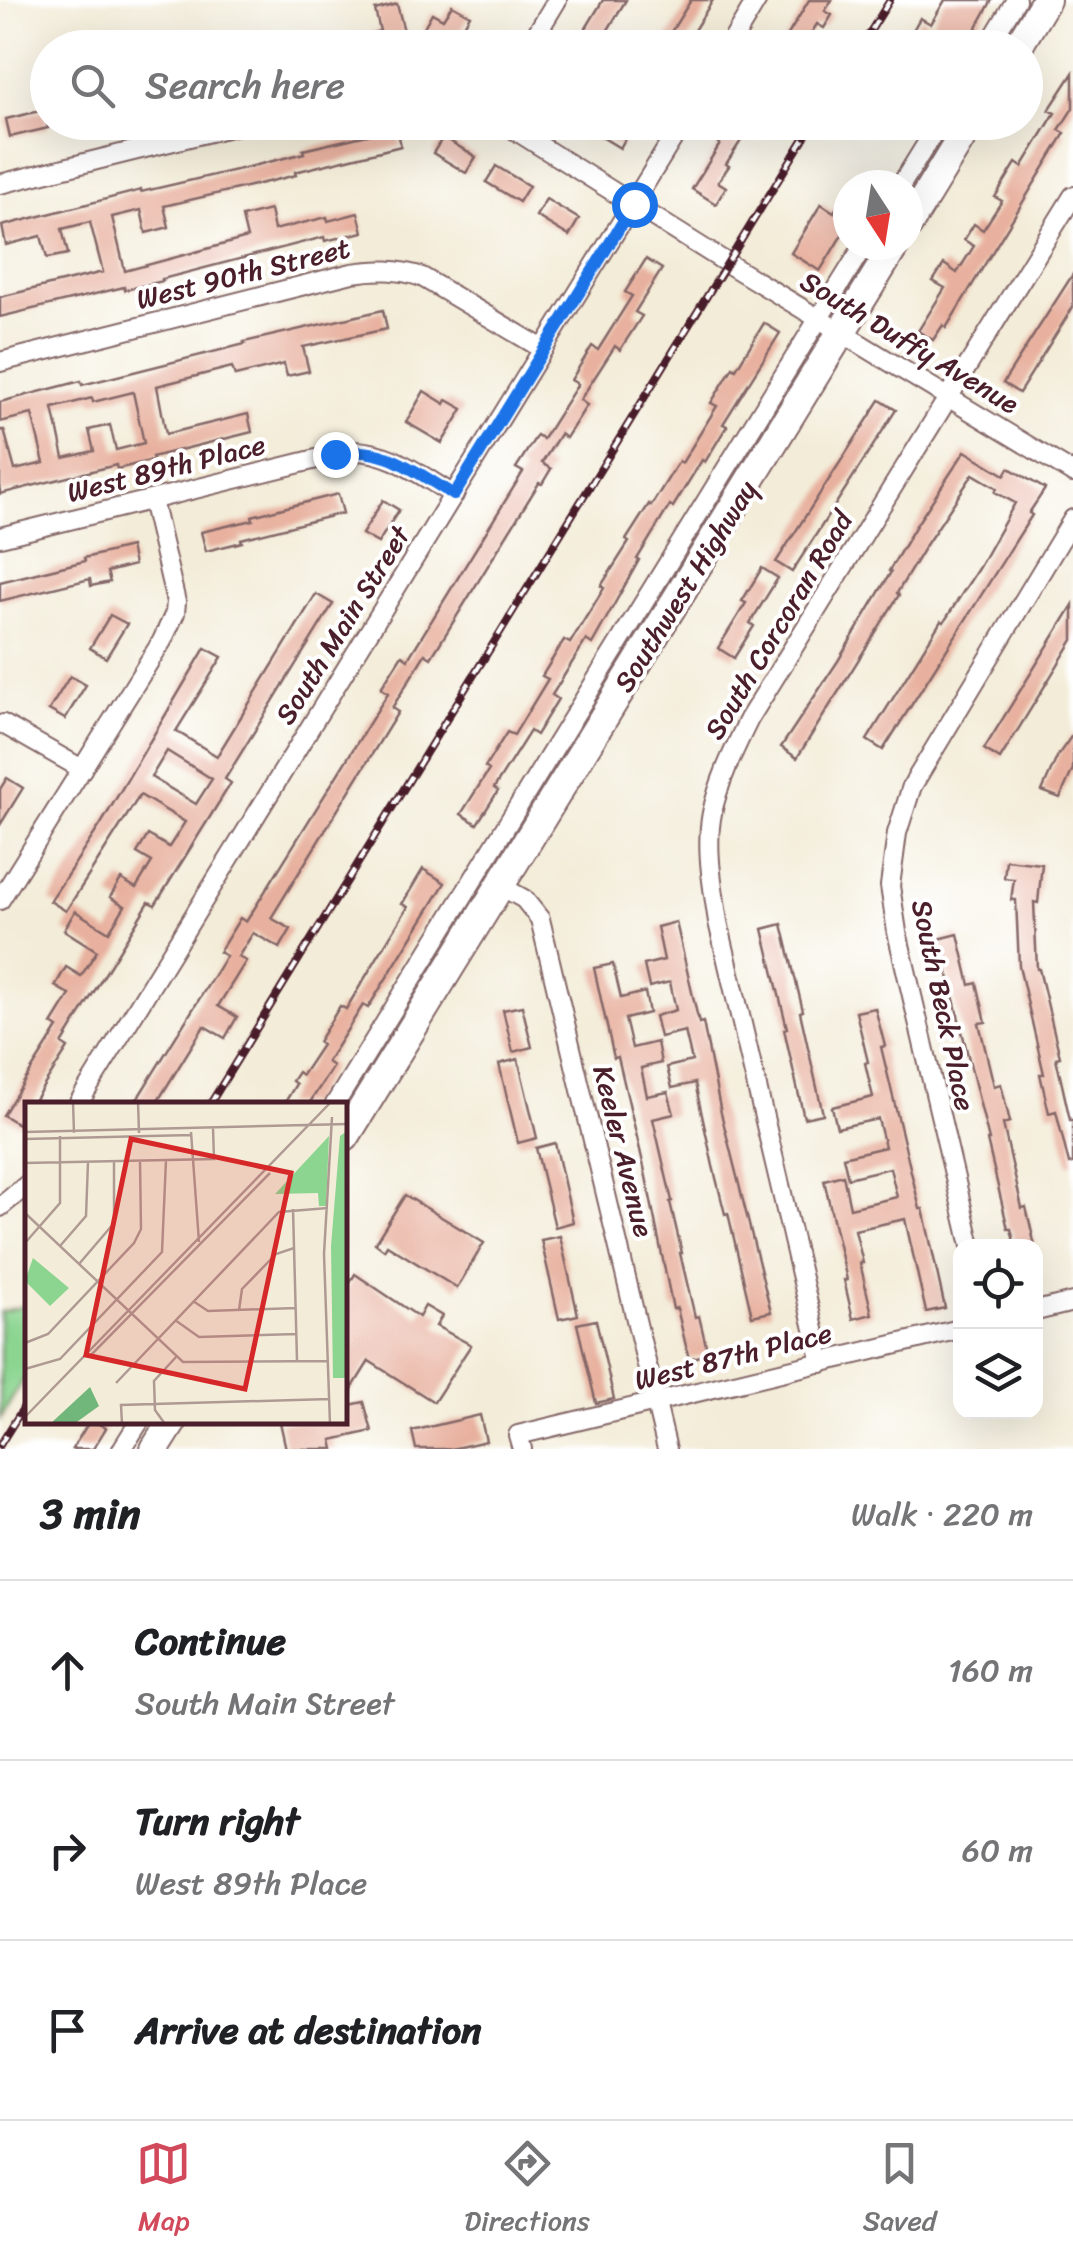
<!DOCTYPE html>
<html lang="en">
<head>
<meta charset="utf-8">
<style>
  body { margin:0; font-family:Sriracha,sans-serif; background:#f6f6f6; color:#202124 }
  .controls { position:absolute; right:30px; bottom:30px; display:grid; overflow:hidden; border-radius:20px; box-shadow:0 10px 40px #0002 }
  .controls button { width:90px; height:90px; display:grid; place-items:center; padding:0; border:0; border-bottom:2px solid #e0e0e0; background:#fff; color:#202124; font:50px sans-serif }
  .compass { position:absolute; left:833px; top:170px; width:90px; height:90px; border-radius:50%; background:#fff; box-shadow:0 10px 40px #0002; rotate:168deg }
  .stop { position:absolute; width:30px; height:30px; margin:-22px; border:8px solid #1a73e8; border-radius:50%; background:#fff }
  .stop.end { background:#1a73e8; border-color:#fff; box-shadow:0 2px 10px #0008 }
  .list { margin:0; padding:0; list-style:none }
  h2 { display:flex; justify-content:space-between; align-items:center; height:130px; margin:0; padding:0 40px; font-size:42px }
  h2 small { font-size:32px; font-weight:400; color:#757577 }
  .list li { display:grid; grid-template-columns:65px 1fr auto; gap:30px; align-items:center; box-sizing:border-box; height:180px; padding:0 40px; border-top:2px solid #e0e0e0 }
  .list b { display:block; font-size:38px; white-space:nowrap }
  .list p { margin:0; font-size:32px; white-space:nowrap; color:#757577 }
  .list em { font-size:32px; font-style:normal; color:#757577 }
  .icon { flex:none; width:55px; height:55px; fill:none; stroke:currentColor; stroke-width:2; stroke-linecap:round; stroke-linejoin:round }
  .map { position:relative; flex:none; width:1073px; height:1449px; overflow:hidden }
  .search { position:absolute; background:#fff; box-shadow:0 10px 40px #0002; left:30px; right:30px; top:30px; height:110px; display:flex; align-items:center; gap:25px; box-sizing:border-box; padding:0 35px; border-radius:55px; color:#757577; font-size:38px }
  .sheet { height:670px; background:#fff }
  nav { display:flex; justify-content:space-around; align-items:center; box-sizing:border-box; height:140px; border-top:2px solid #e0e0e0; background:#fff; font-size:28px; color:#757577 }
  nav a { display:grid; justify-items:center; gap:5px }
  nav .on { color:#d1495b }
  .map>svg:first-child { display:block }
  .green { fill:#8cd591; stroke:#6b7a5e; stroke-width:2.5 }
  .building { fill:#e8b19f; fill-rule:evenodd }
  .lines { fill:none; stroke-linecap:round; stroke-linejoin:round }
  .minor-casing { stroke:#856768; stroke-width:22 }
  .primary-casing { stroke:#856768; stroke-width:32 }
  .minor { stroke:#fff; stroke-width:18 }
  .primary { stroke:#fff; stroke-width:28 }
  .rail-casing { stroke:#4a1f2b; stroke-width:8 }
  .rail { stroke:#fff; stroke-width:4; stroke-dasharray:11; stroke-linecap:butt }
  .route { stroke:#1a73e8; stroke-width:12 }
  .labels { text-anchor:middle; stroke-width:8; stroke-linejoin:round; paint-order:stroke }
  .street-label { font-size:28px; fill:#4a1f2b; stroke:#fff }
  .inset-road { fill:none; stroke:#af9a93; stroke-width:2.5 }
  .view { fill:#d62828; fill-opacity:0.15; stroke:#d62828; stroke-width:5 }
  .inset-edge { fill:none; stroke:#4a1f2b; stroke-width:5 }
</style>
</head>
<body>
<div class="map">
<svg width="1073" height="1449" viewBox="0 0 1073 1449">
  <rect width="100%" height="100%" fill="#fff"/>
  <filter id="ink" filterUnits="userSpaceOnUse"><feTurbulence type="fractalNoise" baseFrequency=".01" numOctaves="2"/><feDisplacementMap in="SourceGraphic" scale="20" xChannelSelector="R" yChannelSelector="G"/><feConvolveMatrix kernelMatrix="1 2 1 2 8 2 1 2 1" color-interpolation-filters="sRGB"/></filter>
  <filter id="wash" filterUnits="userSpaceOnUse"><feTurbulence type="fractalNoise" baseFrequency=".0048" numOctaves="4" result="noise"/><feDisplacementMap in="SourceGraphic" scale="40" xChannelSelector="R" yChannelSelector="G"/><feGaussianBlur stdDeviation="2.25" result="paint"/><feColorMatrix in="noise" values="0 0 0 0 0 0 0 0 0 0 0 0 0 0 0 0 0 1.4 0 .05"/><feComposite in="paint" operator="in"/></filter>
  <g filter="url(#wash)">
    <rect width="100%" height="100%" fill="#f3ecd8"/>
    <polygon class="green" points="27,1305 27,1374 0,1419 0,1312"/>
    <g id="blocks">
      <g class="building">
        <polygon points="603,0 626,0 597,48 574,48"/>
        <polygon points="691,0 713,0 683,48 661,48"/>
        <polygon points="809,0 832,0 825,11 832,15 824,28 817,24 802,48 780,48"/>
        <polygon points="945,0 992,0 965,48 903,48 920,18 931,24"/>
        <polygon points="397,4 405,35 401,36 404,45 394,48 333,48 332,44 380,31 375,10"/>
        <polygon points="452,5 470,15 461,30 491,48 453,48 423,29 432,13 443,19"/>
        <polygon points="1073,73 1073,108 1059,130 1065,133 946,328 943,325 933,340 918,331 945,288 933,281 944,264 957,273 974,246 964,240 974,224 983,230 1002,201 995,197 1016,163 1022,167 1055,113 1049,110"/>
        <polygon points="44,110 48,128 10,137 6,119"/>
        <polygon points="577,122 613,122 629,132 620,148"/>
        <polygon points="730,122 753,122 726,164 729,166 718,182 726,187 716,204 692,189 720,144 718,143"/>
        <polygon points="397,128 401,146 295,172 296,175 263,183 164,206 169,227 146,233 141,210 112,217 125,271 247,238 242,217 270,210 274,230 327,217 328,221 358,213 363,232 325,241 324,237 162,279 163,281 125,290 124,287 0,317 0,297 103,272 90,222 62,229 68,254 47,258 41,236 6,245 2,226 141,190 141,192 253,166 304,153 303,150"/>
        <polygon points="443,137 476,157 466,173 433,153"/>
        <polygon points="496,166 529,186 519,202 486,182"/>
        <polygon points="848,190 848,225 820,271 791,253 821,204 834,212"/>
        <polygon points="546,199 579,219 569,236 536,216"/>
        <polygon points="646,259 662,269 635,312 642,316 620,350 615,346 580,400 587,405 566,438 560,434 542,463 551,469 542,484 539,483 431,658 425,654 392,708 398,712 271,918 291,929 280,948 253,933 238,957 246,961 218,1006 237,1017 225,1038 204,1026 156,1104 134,1104 226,956 219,952 240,918 246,922 388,693 381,688 402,655 408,659 523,472 516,468 537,435 543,439 578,384 571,380 592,346 598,350 632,296 625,292"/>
        <polygon points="1073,274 1073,307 1019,393 1003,383"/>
        <path d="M383,310L387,329L303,347L309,371L287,376L284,364L235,376L232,367L157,386L166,434L248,414L252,432L152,457L153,460L117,469L116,465L0,494V430H4L15,470L44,463L32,414L0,422V402L81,381L82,385L245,344L244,342ZM133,392L144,443L116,450L110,425L89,430L94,451L64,458L53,408L92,398L93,402Z"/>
        <polygon points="764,323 780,333 723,424 727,426 705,462 702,460 673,507 670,505 637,559 639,560 592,644 586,640 552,695 558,699 536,735 530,731 494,788 498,791 477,824 461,814 489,770 485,767 507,732 514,735 548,679 542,676 564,640 570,643 604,588 601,586 629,542 626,540 649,504 651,506 679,461 682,463 717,406 711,403 733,367 736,369"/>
        <polygon points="424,391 445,404 447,400 463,409 442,443 406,422"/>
        <polygon points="880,400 896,410 792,572 776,562"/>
        <polygon points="965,451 1005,475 1009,468 1045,489 1029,513 1032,515 883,750 867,740 941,621 944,622 979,567 1015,503 995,492 997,488 973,474 924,548 897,593 899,595 797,758 781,747 838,661 891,572 889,571 915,527"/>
        <polygon points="338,494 343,513 241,539 242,542 206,551 201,532 253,520 252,516"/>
        <polygon points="383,500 399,510 378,543 362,534"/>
        <polygon points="130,547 134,565 107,572 110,582 91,586 90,579 0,601 0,582 85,561 84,558"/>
        <polygon points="762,568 778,578 750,623 754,626 734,658 718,648 746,603 742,601"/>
        <path d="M316,594L333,604L225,779L231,783L155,905L149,902L122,946L62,1044L68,1048L32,1104H28V1112L20,1125L3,1115L58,1028L52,1024L70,995L55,986L66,967L81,976L97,951L64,930L75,911L109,932L125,906L110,897L121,879L136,888L152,862L137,853L148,835L169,847L185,822L140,795L66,911L50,901L101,824L205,648L222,657L176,731L217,756ZM167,751L212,779L196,804L151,777Z"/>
        <polygon points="1073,605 1073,640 1000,759 984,749"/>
        <polygon points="110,615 127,624 106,658 90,648"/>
        <polygon points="70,676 86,685 65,719 49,710"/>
        <polygon points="1073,734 1073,769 1060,798 1042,791 1058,755"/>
        <polygon points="7,778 23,788 0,825 0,789"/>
        <polygon points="1006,860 1042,864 1038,903 1034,902 1037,969 1039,969 1060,1057 1056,1058 1070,1120 1073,1120 1073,1163 1069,1164 1056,1111 1049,1113 1040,1074 1044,1074 1019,966 1016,900 1011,900 1014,879 1004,878"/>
        <polygon points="423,869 445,883 368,1008 363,1005 327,1062 333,1066 309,1104 284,1104 296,1084 292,1081 298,1072 302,1075 322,1045 318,1042 340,1006 346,1009 408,907 402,904"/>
        <polygon points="676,922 699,1023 703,1022 721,1113 771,1312 752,1316 728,1213 725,1214 713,1166 695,1083 672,1088 667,1067 692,1061 685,1031 660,1037 655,1016 676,1010 670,982 649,987 644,965 664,960 657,927"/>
        <polygon points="782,924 803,1011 800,1012 823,1114 804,1118 784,1029 787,1028 763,929"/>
        <polygon points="958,934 970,985 977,983 986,1022 979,1023 994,1086 1001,1084 1010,1122 1003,1124 1022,1208 1026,1207 1035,1246 1015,1246 1011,1229 1008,1229 987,1140 989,1140 939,939"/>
        <polygon points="613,964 621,998 645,992 649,1013 625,1019 632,1048 657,1042 661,1063 641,1068 647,1096 668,1092 674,1114 653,1119 672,1201 670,1202 682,1253 680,1253 695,1317 699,1316 708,1354 689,1359 677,1308 673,1309 644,1167 618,1057 614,1058 594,968"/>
        <polygon points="522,1006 532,1047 513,1052 503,1010"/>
        <polygon points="875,1008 885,1046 881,1047 920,1209 923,1209 945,1308 926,1312 905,1219 855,1230 863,1263 860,1263 872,1314 853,1319 844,1280 847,1280 824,1180 843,1175 850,1208 897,1197 890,1168 848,1178 843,1157 885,1147 878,1119 837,1128 832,1107 873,1097 865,1063 868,1062 856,1012"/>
        <polygon points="518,1059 537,1138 518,1143 499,1064"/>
        <polygon points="555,1143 573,1222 555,1227 536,1148"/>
        <polygon points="405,1195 484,1243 457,1288 387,1245 384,1250 375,1243"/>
        <polygon points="560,1236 578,1315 559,1319 541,1240"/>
        <polygon points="355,1274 419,1317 425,1306 442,1316 436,1326 471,1345 434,1402 369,1361 345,1400 345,1291"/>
        <polygon points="596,1320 614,1399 596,1403 577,1324"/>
        <polygon points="364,1402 372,1431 332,1440 334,1449 286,1449 280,1422 345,1422 345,1406"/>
        <polygon points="480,1415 486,1441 451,1449 416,1449 412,1431"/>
        <polygon points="89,1422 95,1422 106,1428 93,1449 72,1449"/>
      </g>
    </g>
  </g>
  <g filter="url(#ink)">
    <use href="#blocks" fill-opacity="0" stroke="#856768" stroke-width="2.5"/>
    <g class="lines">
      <defs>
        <g id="minor">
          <polyline points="528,48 557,0"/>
          <polyline points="728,48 757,0"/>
          <polyline points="987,48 1016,0"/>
          <polyline points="502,122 735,268 1073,473"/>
          <polyline points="0,184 250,122"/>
          <polyline points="901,185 940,122"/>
          <path d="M0,362L352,273C377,269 398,269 422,277L543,349"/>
          <path d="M0,537L349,451C389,449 421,476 454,495"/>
          <polyline points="3,724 82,769"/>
          <polyline points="499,885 524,899 540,919 667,1449"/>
          <polyline points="0,900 162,641 175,613 176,602 152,500"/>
          <polyline points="78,1104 683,122"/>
          <polyline points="335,1104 864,245"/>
          <polyline points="0,1207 28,1184"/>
          <polyline points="971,1246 897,932 890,886 897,833 912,786 1073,519"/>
          <polyline points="1036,1311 1073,1302"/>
          <path d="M822,1363L718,922C713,887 705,848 712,813C719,780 734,750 749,719L1073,196"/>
          <polyline points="122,1449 139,1422"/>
          <polyline points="522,1449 518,1435 960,1329"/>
        </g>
        <g id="primary">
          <polyline points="1017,48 1046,0"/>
          <polyline points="908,225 971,122"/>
          <polyline points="345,1137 895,245"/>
          <polyline points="155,1449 172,1422"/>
        </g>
      </defs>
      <use href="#minor" class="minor-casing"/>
      <use href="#primary" class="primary-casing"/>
      <use href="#minor" class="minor"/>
      <use href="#primary" class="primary"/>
      <defs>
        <g id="rail">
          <polyline points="860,48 890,0"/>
          <polyline points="210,1104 814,122"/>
          <polyline points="0,1445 28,1400"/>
        </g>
      </defs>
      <use href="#rail" class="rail-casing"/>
      <use href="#rail" class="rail"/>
    </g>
  </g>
  <g class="lines" filter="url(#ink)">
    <path class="route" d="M335,454C383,443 415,472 454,495L634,204"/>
  </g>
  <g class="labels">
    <g class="street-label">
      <text transform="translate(243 273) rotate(-14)" y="10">West 90th Street</text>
      <text transform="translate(910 342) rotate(31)" y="10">South Duffy Avenue</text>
      <text transform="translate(166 468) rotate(-14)" y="10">West 89th Place</text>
      <text transform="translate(685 586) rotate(-58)" y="10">Southwest Highway</text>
      <text transform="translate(342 625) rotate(-58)" y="10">South Main Street</text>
      <text transform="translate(778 625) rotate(-59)" y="10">South Corcoran Road</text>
      <text transform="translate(944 1005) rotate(78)" y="10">South Beck Place</text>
      <text transform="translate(624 1151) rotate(76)" y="10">Keeler Avenue</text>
      <text transform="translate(733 1356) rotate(-14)" y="10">West 87th Place</text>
    </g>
  </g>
  <g transform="translate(25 1102)">
    <rect width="322" height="322" fill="#f3ecd8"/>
    <path d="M322,29V276H308L306,144L315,34ZM304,34L301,104H294L293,91L250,92ZM8,156L44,186L25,204L0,179Z" fill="#8cd591"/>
    <path d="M65,285L74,304L49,322H25Z" fill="#71b67b"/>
    <path class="inset-road" d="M48,0L49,31M113,0L114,31M0,30L323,22M166,30L174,140M0,37L166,33M0,61L189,57L188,26M268,107L272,258M0,111L158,260L303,259M0,141L35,101V34M35,144L61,114L63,60M54,162L89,121V60M168,199L183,209L271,206M214,208L217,187L251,152L269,146M150,218L174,235L272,232M0,241L23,232L109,141L116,127L115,59M65,254L245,71M0,267L35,257L137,150L141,58M91,281L254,110L303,106M0,315L306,0M97,322L96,303L304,297M140,322L130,308L129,279L151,255M305,322L299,152L307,15"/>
    <path class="view" d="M106,37L266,71L220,287L61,253Z"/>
    <rect width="322" height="322" class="inset-edge"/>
  </g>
</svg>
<div class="controls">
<button><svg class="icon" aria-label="locate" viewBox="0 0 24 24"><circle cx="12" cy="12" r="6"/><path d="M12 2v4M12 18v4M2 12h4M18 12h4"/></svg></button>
<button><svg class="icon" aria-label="layers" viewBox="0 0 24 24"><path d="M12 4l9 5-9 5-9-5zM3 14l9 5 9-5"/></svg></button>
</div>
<svg class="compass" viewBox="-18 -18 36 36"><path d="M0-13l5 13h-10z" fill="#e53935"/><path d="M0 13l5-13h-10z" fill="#757577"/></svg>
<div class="stop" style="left:634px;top:204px"></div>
<div class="stop end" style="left:335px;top:454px"></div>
<div class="search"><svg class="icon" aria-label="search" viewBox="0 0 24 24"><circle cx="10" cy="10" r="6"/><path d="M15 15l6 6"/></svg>Search here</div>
</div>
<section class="sheet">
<h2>3 min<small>Walk · 220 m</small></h2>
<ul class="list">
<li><svg class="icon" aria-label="ahead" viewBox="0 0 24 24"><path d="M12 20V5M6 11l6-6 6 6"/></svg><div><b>Continue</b><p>South Main Street</p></div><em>160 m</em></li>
<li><svg class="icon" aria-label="right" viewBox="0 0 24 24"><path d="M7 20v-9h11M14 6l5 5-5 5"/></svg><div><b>Turn right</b><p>West 89th Place</p></div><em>60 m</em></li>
<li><svg class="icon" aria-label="arrive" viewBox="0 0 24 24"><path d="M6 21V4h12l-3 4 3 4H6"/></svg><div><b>Arrive at destination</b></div></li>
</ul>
</section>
<nav>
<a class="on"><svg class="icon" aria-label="map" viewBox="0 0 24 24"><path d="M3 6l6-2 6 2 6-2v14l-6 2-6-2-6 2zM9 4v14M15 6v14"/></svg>Map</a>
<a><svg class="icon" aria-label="directions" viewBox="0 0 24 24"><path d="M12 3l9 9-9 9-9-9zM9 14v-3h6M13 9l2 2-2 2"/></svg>Directions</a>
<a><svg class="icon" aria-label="saved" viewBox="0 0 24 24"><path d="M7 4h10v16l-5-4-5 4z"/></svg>Saved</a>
</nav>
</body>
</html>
